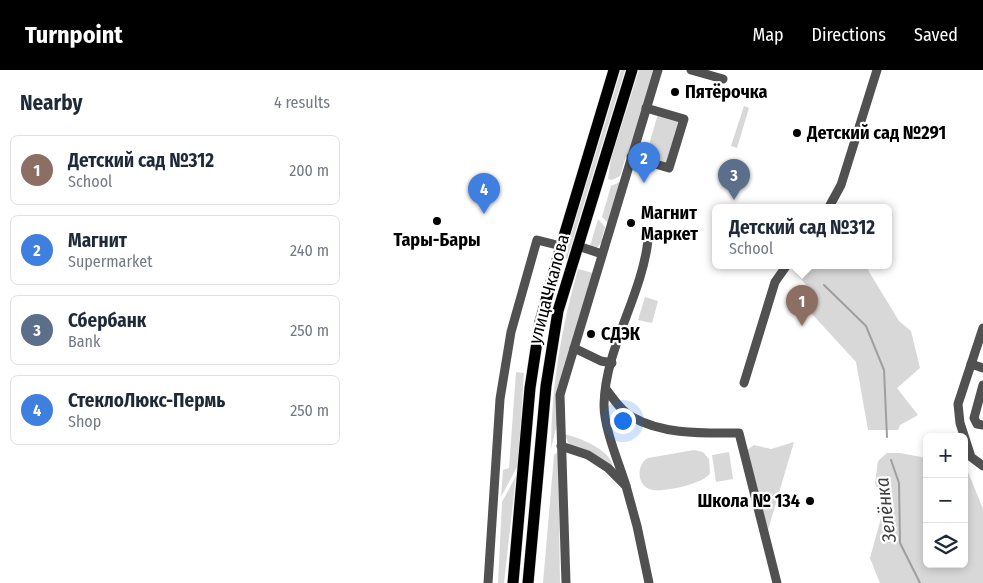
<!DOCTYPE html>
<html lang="en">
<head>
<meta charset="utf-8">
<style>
  body { margin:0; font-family:"Fira Sans Condensed",sans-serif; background:#f2f2f3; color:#1f2937 }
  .controls { position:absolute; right:15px; bottom:15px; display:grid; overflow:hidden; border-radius:8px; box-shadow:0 2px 8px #0003 }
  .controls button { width:45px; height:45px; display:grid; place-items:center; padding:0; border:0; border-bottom:1px solid #e0e1e3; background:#fff; color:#1f2937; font:25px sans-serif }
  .you { position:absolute; left:272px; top:350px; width:18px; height:18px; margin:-12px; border:4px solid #fff; border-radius:50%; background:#1a73e8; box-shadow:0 0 0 8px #1a73e833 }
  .badge { display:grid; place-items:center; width:32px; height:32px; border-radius:50%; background:#000; color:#fff; font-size:16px; font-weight:700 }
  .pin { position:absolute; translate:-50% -41px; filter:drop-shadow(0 1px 2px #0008) }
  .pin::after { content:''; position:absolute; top:26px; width:18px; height:15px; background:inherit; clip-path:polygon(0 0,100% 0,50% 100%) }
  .popup { position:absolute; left:362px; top:134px; width:180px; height:65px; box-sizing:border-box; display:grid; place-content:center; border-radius:8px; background:#fff; filter:drop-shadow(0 1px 4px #0005); font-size:16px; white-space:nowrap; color:#747a83 }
  .popup b { font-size:19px; color:#1f2937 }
  .popup::after { content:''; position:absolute; left:50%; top:100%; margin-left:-10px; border:10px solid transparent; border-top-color:#fff }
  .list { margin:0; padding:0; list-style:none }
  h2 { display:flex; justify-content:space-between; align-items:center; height:65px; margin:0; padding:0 20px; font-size:21px }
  h2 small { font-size:16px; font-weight:400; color:#747a83 }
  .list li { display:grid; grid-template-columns:32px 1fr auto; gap:15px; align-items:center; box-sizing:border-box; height:70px; margin:0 10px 10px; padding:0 10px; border:1px solid #e0e1e3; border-radius:8px }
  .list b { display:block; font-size:19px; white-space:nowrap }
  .list p { margin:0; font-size:16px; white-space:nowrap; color:#747a83 }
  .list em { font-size:16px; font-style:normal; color:#747a83 }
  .icon { flex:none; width:28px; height:28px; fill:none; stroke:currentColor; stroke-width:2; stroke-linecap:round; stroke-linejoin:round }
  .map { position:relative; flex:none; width:633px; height:513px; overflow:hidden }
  header { display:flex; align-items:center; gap:30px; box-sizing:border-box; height:70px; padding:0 25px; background:#000; color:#fff }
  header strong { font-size:24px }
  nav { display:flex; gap:28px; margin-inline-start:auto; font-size:18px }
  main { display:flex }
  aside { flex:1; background:#fff }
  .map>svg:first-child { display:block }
  .green { fill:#d8d8d8 }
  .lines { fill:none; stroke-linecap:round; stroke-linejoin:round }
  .stream { stroke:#9f9f9f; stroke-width:2 }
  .major-casing { stroke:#dbdbdb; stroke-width:12 }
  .minor { stroke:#515151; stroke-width:9 }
  .major { stroke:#000; stroke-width:11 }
  .poi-dot { fill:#000; stroke:#fff; stroke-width:2 }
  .labels { text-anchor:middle; stroke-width:4.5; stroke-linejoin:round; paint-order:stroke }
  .poi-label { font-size:18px; font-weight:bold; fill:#000; stroke:#fff; text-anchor:start }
  .street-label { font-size:18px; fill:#000; stroke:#fff }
  .water-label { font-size:19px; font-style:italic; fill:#404040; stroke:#fff }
</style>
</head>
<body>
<header>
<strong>Turnpoint</strong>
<nav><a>Map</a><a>Directions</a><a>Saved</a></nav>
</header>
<main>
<aside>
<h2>Nearby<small>4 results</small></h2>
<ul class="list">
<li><span class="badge" style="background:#8d6e63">1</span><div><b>Детский сад №312</b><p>School</p></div><em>200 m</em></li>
<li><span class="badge" style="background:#3f7fe0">2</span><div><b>Магнит</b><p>Supermarket</p></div><em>240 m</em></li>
<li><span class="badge" style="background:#5c6f8a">3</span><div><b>Сбербанк</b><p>Bank</p></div><em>250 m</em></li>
<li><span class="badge" style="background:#3f7fe0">4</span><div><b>СтеклоЛюкс-Пермь</b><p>Shop</p></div><em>250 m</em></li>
</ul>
</aside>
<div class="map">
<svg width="633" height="513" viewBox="0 0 633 513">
  <rect width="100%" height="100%" fill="#fff"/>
  <g class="green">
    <polygon points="271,0 275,0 217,189 214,188"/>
    <polygon points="289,0 306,0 279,87 276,86 270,106 262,110 258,109 261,89"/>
    <polygon points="394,36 399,38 387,78 381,76"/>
    <polygon points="308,44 332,51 318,95 295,88"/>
    <polygon points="272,111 259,154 252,147 261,116"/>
    <polygon points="248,149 255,157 252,168 254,169 247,178 240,176"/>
    <polygon points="441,195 515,195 549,251 561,261 570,298 547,318 568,345 550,355 548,360 518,360 506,292 452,233 458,217 439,196"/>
    <path d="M228,199L243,203L201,379C201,317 211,259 228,199Z"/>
    <polygon points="295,227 308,231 302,253 288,250"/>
    <polygon points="166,302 174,303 168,395 151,427 153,400 159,398"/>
    <path d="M214,364C230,368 260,379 263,397L219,374Z"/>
    <polygon points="444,372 418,460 397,380 404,375 421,379"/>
    <path d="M344,380L353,382L359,389L360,403C356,413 310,424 299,419C286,413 287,394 298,388Z"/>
    <polygon points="208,382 210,513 193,513 204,385"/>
    <polygon points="379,382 383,409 366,412 362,385"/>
    <polygon points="537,383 550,383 577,388 577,494 614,494 614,397 616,397 633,439 633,513 530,513 520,488 531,448 532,430 525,413 528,391"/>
    <polygon points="166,406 154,513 148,513 152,432"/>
  </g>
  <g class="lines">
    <g class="stream">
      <polyline points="474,215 516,256 534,300 537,367"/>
      <polyline points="541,390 549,413 550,473 570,513"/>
    </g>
    <defs>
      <g id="major">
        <polyline points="163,513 180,318 190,252 211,176 264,0"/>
        <polyline points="178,513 196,316 208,241 282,0"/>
      </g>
    </defs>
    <use href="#major" class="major-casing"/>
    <g class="minor">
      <polyline points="341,0 373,9"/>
      <polyline points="281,87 319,98 334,49 296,38"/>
      <polyline points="479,137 491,115 527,0"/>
      <polyline points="228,176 252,184"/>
      <polyline points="633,258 608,334 610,353 621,387 633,396"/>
      <polyline points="224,278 251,291 262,293"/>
      <polyline points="621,294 633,298"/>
      <polyline points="394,313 425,212 437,195"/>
      <polyline points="633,315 624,348 627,354 633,355"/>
      <path d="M256,319C263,328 271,341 282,347C314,365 354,363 389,363L427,513"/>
      <polyline points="211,376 238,385 258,398 276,416 287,456 299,513"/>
      <path d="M276,416C269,393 254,359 254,335C255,278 292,226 298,170"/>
      <polyline points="138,513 150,329 161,262 187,170 211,176"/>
      <polyline points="216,513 210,325 308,0"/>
    </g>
    <use href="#major" class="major"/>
  </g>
  <g class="poi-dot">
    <circle cx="325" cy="22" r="5"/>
    <circle cx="447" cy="63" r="5"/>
    <circle cx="87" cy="151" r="5"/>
    <circle cx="281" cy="153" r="5"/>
    <circle cx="241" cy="264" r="5"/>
    <circle cx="460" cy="431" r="5"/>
  </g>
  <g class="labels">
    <g class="poi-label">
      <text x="335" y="28">Пятёрочка</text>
      <text x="457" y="69">Детский сад №291</text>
      <text x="291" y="149">Магнит<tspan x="291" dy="21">Маркет</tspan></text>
      <text x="87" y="176" text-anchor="middle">Тары-Бары</text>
      <text x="251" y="270">СДЭК</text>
      <text x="450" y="437" text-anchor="end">Школа № 134</text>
    </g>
    <g class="street-label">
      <text transform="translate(199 219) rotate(-75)" y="6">улица Чкалова</text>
    </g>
    <g class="water-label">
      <text transform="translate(535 440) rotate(-97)" y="7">Зелёнка</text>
    </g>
  </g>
</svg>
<div class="controls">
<button>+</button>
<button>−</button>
<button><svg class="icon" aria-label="layers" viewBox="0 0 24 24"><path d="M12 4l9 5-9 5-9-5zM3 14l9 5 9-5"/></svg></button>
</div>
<div class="you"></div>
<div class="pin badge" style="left:452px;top:256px;background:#8d6e63">1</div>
<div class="popup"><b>Детский сад №312</b>School</div>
<div class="pin badge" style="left:294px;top:113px;background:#3f7fe0">2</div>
<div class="pin badge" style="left:384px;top:130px;background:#5c6f8a">3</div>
<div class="pin badge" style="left:134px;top:144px;background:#3f7fe0">4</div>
</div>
</main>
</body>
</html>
